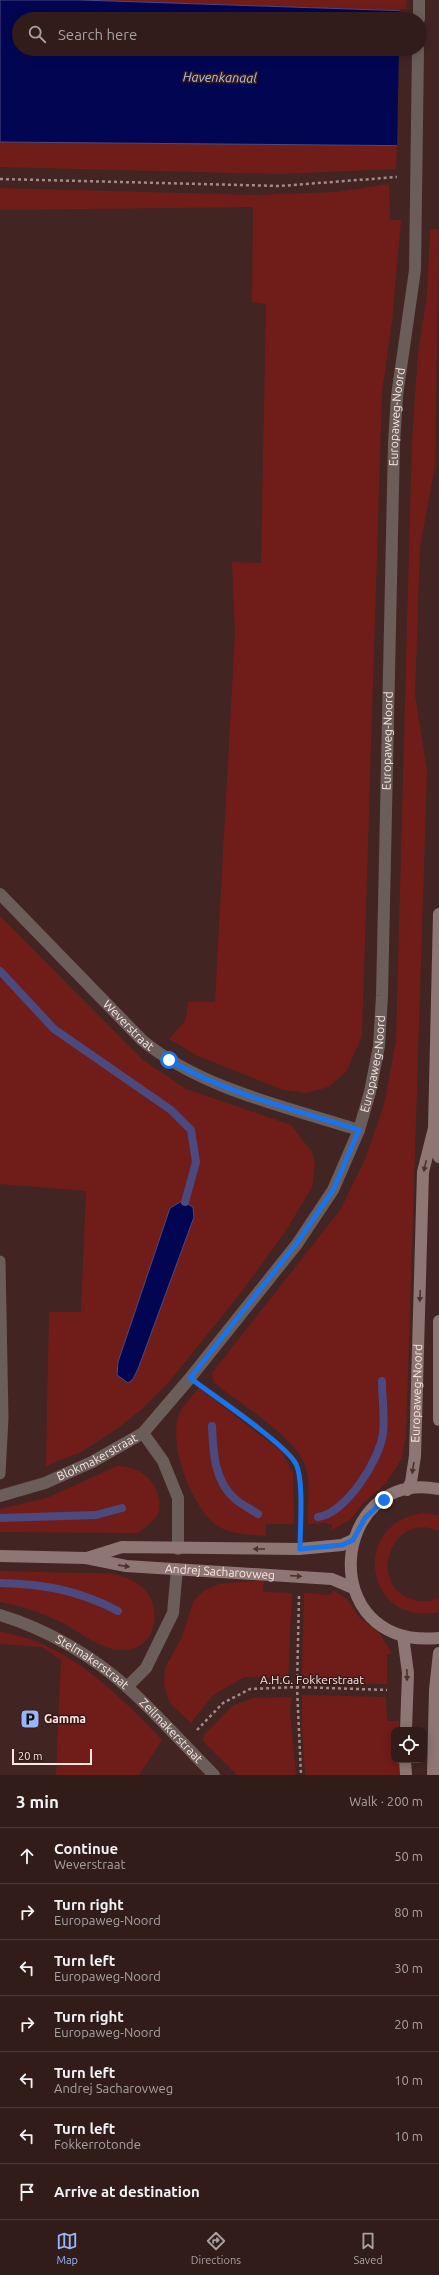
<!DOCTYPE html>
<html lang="en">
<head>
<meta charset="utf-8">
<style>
  body { margin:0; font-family:Ubuntu,sans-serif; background:#3a2523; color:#f1f3f6 }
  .controls { position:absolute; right:12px; bottom:12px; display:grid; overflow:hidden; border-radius:8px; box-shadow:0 2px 10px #0003 }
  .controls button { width:36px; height:36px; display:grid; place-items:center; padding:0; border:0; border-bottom:1px solid #4d3a39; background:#321c1a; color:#f1f3f6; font:20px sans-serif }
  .scale { position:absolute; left:12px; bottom:10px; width:80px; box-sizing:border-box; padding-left:4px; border:2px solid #fae6e3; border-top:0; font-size:11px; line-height:14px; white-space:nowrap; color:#fae6e3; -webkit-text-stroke:3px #371b18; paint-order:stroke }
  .stop { position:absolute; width:12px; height:12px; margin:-9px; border:3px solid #1a73e8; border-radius:50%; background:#fff }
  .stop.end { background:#1a73e8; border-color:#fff; box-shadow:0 1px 4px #0008 }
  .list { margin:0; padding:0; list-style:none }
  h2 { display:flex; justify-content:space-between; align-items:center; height:52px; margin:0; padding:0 16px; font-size:17px }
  h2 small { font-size:13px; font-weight:400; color:#a8a1a2 }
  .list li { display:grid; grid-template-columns:26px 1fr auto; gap:12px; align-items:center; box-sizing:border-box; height:56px; padding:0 16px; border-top:1px solid #4d3a39 }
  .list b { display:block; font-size:15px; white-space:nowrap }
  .list p { margin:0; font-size:13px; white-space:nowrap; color:#a8a1a2 }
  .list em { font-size:13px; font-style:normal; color:#a8a1a2 }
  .icon { flex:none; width:22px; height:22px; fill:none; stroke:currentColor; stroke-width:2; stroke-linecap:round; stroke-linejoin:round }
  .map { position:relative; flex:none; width:439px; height:1775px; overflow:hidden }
  .search { position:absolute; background:#321c1a; box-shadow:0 2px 10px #0003; left:12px; right:12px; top:12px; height:44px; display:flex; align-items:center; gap:10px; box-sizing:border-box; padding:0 14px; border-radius:22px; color:#a8a1a2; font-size:15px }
  .sheet { height:444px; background:#321c1a }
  nav { display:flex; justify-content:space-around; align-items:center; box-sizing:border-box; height:56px; border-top:1px solid #4d3a39; background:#321c1a; font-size:11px; color:#a8a1a2 }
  nav a { display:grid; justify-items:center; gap:2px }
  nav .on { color:#97b6fd }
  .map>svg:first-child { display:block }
  .green { fill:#701d19 }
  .water { fill:#020652; stroke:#4c497e; fill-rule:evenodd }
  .pier { fill:#422522 }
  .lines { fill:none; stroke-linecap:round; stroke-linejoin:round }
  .stream { stroke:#4c497e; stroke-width:8 }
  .path { stroke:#a38b88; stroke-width:2.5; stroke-dasharray:3 3; stroke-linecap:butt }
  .lane { stroke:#6b5d5a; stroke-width:11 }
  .street { stroke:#6b5d5a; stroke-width:12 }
  .secondary { stroke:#8d7673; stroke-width:12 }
  .oneway { fill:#4c322f }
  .route { stroke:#1a73e8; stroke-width:5 }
  .labels { text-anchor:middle; stroke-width:3; stroke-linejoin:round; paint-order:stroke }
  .street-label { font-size:12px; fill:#fae6e3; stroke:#371b18 }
  .poi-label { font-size:12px; font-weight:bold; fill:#fae6e3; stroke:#371b18; text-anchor:start }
  .water-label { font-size:13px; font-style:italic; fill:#b1c4ee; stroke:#371b18 }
</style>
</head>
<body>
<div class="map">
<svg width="439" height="1775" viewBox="0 0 439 1775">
  <rect width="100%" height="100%" fill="#422522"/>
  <g class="green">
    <polygon points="81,0 407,0 406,11"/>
    <polygon points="0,142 397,146 396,169 279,174 0,167"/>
    <polygon points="389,184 390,220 401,220 392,321 382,392 362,1036 346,1072 328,1087 306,1093 284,1090 198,1056 169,1039 186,1020 188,1002 215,1002 235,633 232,562 261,563 266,304 252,302 253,207 0,210 0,188 254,195 337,192"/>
    <path d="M439,229L435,466L420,547L415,695L427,771L406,1435L402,1458L386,1483L362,1504L351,1519L332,1530V1525L326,1523L308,1524C307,1505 312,1481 304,1463C293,1436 237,1401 213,1382L212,1373L341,1209L366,1157L384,1105L396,1041L412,440L418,353L427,297L430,230Z"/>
    <polygon points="0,916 143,1060 186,1089 291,1125 312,1152 315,1165 312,1187 285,1232 239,1295 169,1382 143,1408 118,1428 81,1452 46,1466 49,1312 81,1312 86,1191 0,1184"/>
    <path d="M199,1388L282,1452L293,1473L294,1524H266V1536C250,1534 231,1535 218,1526C192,1509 166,1442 180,1412C184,1404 193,1395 199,1388Z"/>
    <path d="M117,1466C138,1467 155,1478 159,1499C160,1505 160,1512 156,1517C152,1523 144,1528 138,1533L0,1532V1509L47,1498Z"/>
    <path d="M422,1513L439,1515V1531C390,1509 365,1589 415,1600C423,1602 432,1602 439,1598V1612C367,1628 348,1525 422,1513Z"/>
    <path d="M0,1571C26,1572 52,1572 79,1573C93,1573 110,1572 124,1577C170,1592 161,1653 120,1650C100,1649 80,1632 63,1623C43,1613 22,1606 0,1602Z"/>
    <polygon points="264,1580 263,1592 292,1593 288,1678 244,1677 212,1696 191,1723 169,1702 164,1685 165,1668 182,1637 193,1602 204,1591 219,1584"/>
    <polygon points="333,1590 348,1600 359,1617 380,1634 392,1654 387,1654 387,1684 311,1683 307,1681 302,1673 304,1593 332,1595"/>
    <path d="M0,1631C14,1635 30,1638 44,1645C91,1666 127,1704 162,1740L139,1775H56L61,1660L42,1647L0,1644Z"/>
    <polygon points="302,1695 386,1697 387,1721 399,1721 399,1730 394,1730 394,1760 399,1760 399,1775 305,1775 302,1727"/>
    <polygon points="292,1697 290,1712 296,1775 237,1775 203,1741 204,1735 234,1705 254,1698"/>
  </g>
  <g class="water">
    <path d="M0,0H81L439,12V146L0,142ZM19,19H420V49H19Z"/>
    <polygon points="182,1201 193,1207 194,1217 138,1369 133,1379 128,1383 117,1375 118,1362 170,1208"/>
  </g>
  <polygon class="pier" points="400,9 439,10 439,148 397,148 399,49 420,49 420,19 399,19"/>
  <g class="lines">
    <g class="stream">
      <polyline points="0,971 54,1029 171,1110 191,1130 196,1162 185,1202"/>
      <path d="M212,1426C213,1451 214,1481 235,1499C242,1505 251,1509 258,1514"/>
      <path d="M318,1517C345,1514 380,1460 383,1433C385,1417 382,1398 382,1381"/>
      <polyline points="0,1518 96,1515 122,1508"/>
      <path d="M0,1583C44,1584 78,1590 118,1611"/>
    </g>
    <g class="path">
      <polyline points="0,179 280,186 397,177"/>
      <path d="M206,1390C225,1405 289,1445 296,1465C304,1484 300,1509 300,1530"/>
      <polyline points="299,1596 297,1687 301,1775"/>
      <polyline points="197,1730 223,1703 250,1689 297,1687 387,1690"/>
    </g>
    <polyline class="lane" points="0,1261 3,1418 0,1474"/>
    <g class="street">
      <polyline points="419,19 419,0"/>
      <path id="s1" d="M0,894L142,1040C201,1089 287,1107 359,1130"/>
      <polyline points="143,1433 163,1461 178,1498 178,1549"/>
      <path id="s2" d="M0,1496L45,1483L92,1462L143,1433L190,1378L297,1244L333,1190L359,1130L370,1092L379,1046L382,996L394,443L397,396L415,270L418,49"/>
      <path id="s3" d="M0,1615C46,1629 91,1655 126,1686C157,1714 185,1746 214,1775"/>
      <polyline points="127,1687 146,1668 173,1613 177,1569"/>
    </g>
    <g class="secondary">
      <polyline points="439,914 434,1128 439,1157"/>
      <polyline points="439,1321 439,1420"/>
      <path d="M439,1489C330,1468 313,1650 439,1638"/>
      <path id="s4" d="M407,1490L411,1482L415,1456L423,1172L434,1128"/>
      <path id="s5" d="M0,1556L86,1558L126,1566L332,1579L353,1588"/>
      <polyline points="87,1558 122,1547 299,1549 342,1545 353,1540"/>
      <polyline points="403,1636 408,1673 406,1730"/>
      <polyline points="405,1760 406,1775"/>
      <polyline points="433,1775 435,1690 439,1653"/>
    </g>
  </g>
  <defs><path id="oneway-solid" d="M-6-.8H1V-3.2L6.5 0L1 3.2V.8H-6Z"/></defs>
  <g class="oneway">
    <use href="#oneway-solid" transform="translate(425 1166) rotate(102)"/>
    <use href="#oneway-solid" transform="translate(420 1296) rotate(92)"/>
    <use href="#oneway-solid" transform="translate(413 1468) rotate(99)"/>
    <use href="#oneway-solid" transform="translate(259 1549) rotate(-180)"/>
    <use href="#oneway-solid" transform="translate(124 1566) rotate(8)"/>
    <use href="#oneway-solid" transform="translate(296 1576) rotate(4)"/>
    <use href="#oneway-solid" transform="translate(407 1675) rotate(89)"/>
  </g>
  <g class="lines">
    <path class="route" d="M169,1060C227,1094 296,1110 359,1130L333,1190L296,1244L190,1378C211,1394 286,1444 296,1464C304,1480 300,1529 300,1549L342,1545L353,1540L365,1518L384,1500"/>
  </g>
  <defs>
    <symbol id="parking-square" viewBox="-11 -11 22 22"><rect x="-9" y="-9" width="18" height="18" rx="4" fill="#97b6fd" stroke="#371b18"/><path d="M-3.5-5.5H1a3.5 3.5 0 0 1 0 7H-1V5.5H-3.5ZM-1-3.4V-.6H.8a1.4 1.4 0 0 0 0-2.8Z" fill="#111"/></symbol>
  </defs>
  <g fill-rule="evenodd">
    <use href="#parking-square" x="19" y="1708" width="22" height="22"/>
  </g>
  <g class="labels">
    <g class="street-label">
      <text dy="4" stroke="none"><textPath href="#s2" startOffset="1247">Europaweg-Noord</textPath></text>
      <text dy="4" stroke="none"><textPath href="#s2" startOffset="923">Europaweg-Noord</textPath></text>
      <text dy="4" stroke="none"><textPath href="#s1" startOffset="184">Weverstraat</textPath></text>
      <text dy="4" stroke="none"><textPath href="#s2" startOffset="599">Europaweg-Noord</textPath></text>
      <text dy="4" stroke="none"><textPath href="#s4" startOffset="98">Europaweg-Noord</textPath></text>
      <text dy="4" stroke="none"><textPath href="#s2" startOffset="105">Blokmakerstraat</textPath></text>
      <text dy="4" stroke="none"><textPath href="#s5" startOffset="221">Andrej Sacharovweg</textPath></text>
      <text dy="4" stroke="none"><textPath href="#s3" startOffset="104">Stelmakerstraat</textPath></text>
      <text x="312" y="1684">A.H.G. Fokkerstraat</text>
      <text dy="4" stroke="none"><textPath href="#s3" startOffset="209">Zeilmakerstraat</textPath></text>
    </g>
    <g class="poi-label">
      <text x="44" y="1723">Gamma</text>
    </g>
    <g class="water-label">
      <text transform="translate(220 77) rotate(1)" y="5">Havenkanaal</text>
    </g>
  </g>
</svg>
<div class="controls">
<button><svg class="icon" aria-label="locate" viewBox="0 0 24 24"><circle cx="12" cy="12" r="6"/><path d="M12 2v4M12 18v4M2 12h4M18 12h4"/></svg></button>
</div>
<div class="scale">20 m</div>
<div class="stop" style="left:169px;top:1060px"></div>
<div class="stop end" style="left:384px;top:1500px"></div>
<div class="search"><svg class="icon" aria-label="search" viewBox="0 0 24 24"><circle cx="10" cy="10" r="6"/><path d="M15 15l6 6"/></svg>Search here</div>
</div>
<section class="sheet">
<h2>3 min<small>Walk · 200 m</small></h2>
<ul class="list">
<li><svg class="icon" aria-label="ahead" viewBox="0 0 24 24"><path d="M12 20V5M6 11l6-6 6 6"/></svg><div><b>Continue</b><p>Weverstraat</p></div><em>50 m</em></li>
<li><svg class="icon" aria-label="right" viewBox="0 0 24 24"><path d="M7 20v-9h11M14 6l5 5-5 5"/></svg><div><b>Turn right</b><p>Europaweg-Noord</p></div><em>80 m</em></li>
<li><svg class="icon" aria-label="left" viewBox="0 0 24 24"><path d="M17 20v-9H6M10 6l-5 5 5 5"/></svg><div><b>Turn left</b><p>Europaweg-Noord</p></div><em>30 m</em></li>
<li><svg class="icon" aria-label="right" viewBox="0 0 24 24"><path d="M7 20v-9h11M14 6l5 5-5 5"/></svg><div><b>Turn right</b><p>Europaweg-Noord</p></div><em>20 m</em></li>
<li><svg class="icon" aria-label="left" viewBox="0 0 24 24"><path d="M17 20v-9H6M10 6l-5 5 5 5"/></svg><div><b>Turn left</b><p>Andrej Sacharovweg</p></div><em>10 m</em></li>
<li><svg class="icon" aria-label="left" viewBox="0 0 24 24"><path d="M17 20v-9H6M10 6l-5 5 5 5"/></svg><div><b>Turn left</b><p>Fokkerrotonde</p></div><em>10 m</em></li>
<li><svg class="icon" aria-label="arrive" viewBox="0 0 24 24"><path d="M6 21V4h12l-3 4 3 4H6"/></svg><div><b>Arrive at destination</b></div></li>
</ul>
</section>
<nav>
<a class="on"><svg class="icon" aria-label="map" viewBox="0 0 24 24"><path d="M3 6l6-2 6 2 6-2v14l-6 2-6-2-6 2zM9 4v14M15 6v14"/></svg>Map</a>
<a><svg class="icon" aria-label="directions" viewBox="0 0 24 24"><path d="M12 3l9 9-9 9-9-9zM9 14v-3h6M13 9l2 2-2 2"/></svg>Directions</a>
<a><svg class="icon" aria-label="saved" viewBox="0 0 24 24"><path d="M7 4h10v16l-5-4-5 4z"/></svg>Saved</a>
</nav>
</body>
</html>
